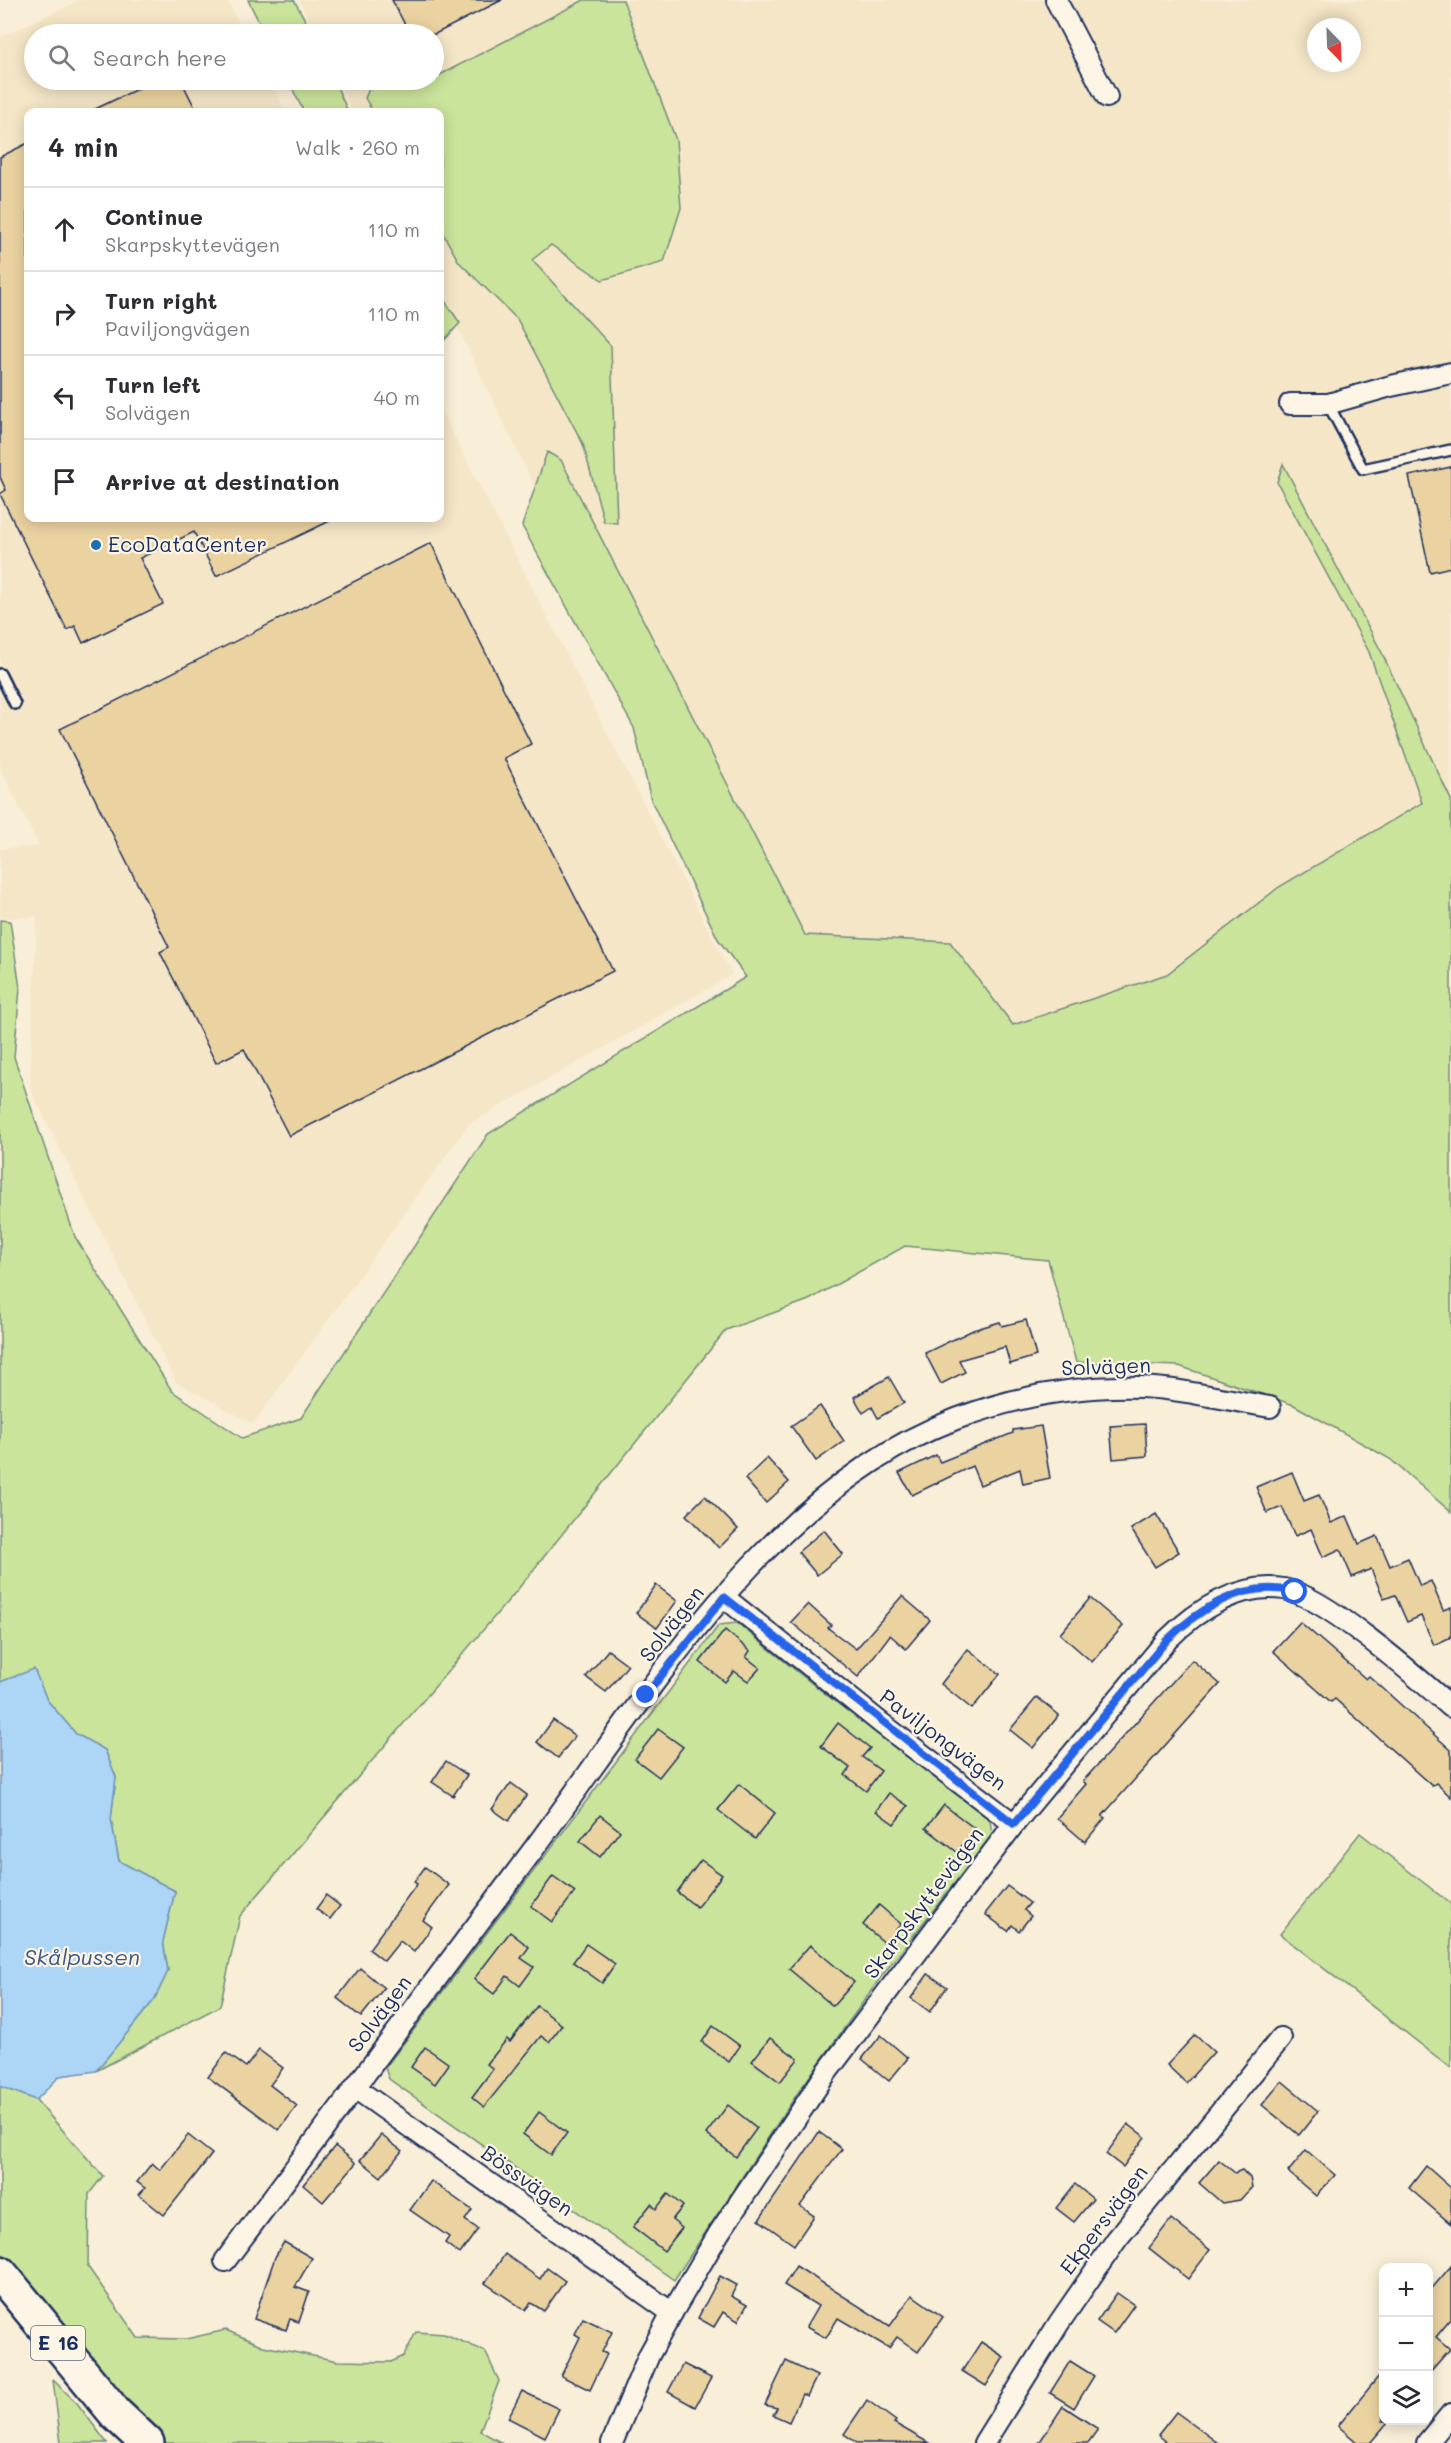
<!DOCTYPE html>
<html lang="en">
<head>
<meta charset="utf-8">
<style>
  body { margin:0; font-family:Mali,sans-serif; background:#f7f7f7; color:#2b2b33 }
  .controls { position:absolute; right:18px; bottom:18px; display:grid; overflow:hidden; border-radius:12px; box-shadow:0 3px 15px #0003 }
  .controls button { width:54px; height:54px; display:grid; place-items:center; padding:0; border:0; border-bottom:2px solid #e1e1e2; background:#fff; color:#2b2b33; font:30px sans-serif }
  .compass { position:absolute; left:1307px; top:18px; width:54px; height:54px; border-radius:50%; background:#fff; box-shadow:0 3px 15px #0003; rotate:157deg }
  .stop { position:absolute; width:18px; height:18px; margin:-14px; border:4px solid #2563eb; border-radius:50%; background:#fff }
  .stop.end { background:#2563eb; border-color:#fff; box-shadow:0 2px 6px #0008 }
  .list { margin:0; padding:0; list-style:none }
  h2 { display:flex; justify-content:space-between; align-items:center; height:78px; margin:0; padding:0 24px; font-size:26px }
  h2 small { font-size:20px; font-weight:400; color:#7c7c81 }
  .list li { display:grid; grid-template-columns:39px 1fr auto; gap:18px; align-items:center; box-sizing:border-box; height:84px; padding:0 24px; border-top:2px solid #e1e1e2 }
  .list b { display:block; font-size:22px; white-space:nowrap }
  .list p { margin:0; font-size:20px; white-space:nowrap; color:#7c7c81 }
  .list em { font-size:20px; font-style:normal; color:#7c7c81 }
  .icon { flex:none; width:33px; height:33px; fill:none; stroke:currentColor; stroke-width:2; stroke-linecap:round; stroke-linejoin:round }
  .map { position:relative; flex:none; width:1451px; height:2443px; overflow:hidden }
  .search { position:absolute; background:#fff; box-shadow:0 3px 15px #0003; left:24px; top:24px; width:420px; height:66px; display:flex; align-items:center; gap:15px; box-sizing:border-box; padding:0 21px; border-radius:33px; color:#7c7c81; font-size:22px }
  .panel { position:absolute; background:#fff; box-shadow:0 3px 15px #0003; left:24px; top:108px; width:420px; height:414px; border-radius:12px }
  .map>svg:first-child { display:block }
  .built { fill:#f5e6c7; fill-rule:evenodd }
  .green { fill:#cae49b; stroke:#728a7c; stroke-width:1.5 }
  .water { fill:#acd5f6; stroke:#7293b9; stroke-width:1.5 }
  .building { fill:#ebd3a1; stroke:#1b2f5e; stroke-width:1.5 }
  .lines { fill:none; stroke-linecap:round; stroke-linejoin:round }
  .lane-casing { stroke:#1b2f5e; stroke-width:14 }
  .street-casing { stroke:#1b2f5e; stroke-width:24 }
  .highway-casing { stroke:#1b2f5e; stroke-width:38 }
  .lane { stroke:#fcf5e5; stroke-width:9 }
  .street { stroke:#fcf5e5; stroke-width:20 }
  .highway { stroke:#fcf5e5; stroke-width:33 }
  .route { stroke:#2563eb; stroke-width:8 }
  .poi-dot { fill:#1f6fb2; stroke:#fcf5e5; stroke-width:2 }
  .labels { text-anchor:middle; stroke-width:4.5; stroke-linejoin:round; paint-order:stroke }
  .shield { fill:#fcf5e5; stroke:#5e6a86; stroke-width:1.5 }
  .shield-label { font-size:20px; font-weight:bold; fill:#1b2f5e }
  .poi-label { font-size:21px; fill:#1b2f5e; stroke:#fcf5e5; text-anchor:start }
  .street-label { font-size:21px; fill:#1b2f5e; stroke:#fcf5e5 }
  .water-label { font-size:22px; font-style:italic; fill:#3f5884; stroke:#fcf5e5 }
</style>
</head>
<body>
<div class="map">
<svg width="1451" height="2443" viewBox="0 0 1451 2443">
  <rect width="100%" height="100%" fill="#f9eed7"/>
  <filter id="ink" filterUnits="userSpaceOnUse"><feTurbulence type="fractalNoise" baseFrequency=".0167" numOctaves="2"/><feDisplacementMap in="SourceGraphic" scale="12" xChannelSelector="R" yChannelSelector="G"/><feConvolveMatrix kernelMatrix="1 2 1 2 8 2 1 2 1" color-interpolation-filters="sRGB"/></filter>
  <g filter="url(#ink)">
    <g class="built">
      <polygon points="81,0 227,0 245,34 34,34 34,80 269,80 286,112 28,112 28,518 440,518 440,409 732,975 469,1124 253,1424 176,1382 30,1088 37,917 0,918 0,849 39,846 0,768 0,37"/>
      <path d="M299,0H1451V826L1175,1002L841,1119L440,291V112H353L337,80H434V34H315ZM1316,27H1352V63H1316Z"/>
    </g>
    <g class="green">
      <polygon points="248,0 294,0 313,34 265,34"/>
      <polygon points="584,0 623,0 676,140 681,208 664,262 602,280 551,245 532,260 611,346 617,523 604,522 583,444 517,319 459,262 440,228 440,112 373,112 365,98 373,80 397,80 409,91"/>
      <polygon points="288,80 334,80 348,112 304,112"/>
      <polygon points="440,294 460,323 440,345"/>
      <polygon points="547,452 561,460 805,935 950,942 1013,1025 1167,974 1279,887 1422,803 1369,652 1277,482 1283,464 1381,651 1451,800 1451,1512 1390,1459 1294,1405 1179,1366 1076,1362 1048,1260 905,1246 809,1300 726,1330 518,1589 240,1916 220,2006 96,2071 154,2000 168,1971 163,1941 175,1891 119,1861 111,1819 116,1777 105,1750 76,1734 47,1700 34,1670 0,1682 0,920 10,921 20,988 14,1057 75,1237 172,1391 242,1438 301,1418 488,1134 746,977 718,939 651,800 634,728 522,526"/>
      <polygon points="737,1623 815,1686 990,1820 992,1835 881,1977 797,2094 674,2280 389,2079 385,2068 719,1625"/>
      <polygon points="1360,1833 1451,1904 1451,2068 1280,1934"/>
      <polygon points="0,2086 36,2100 103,2176 89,2194 88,2267 138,2338 186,2339 226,2330 263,2346 338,2361 391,2362 404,2356 416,2332 444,2334 485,2351 499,2381 480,2431 502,2443 149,2443 0,2259"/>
      <polygon points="53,2380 77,2403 107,2443 61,2443"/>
    </g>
    <polygon class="water" points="34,1669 47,1700 76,1734 105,1750 116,1777 111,1819 119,1861 175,1891 163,1941 168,1971 154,2000 96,2071 60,2076 36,2100 0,2086 0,1682"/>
    <g class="building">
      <polygon points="392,0 502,0 435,34 410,34"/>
      <polygon points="156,80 181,80 197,112 89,112"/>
      <polygon points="28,143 28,518 336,518 216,576 194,532 140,558 163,604 83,643 75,626 67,630 0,494 6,490 0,477 0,157"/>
      <polygon points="1451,467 1451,567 1430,572 1409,476"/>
      <polygon points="431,543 531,744 504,758 613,971 289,1136 244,1049 216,1063 160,952 169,947 60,729"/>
      <polygon points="1026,1320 1036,1356 1010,1364 1005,1347 959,1360 965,1372 941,1384 925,1353 973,1330 1000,1322 1002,1326"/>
      <polygon points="889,1377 904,1403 878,1418 872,1407 863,1413 854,1397"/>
      <polygon points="820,1406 844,1441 816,1461 791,1426"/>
      <polygon points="1145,1424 1147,1456 1113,1459 1110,1426"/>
      <polygon points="1041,1426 1050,1478 1023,1484 1020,1469 980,1485 972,1466 912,1495 899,1473 936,1455 940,1462 1013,1433 1013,1430"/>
      <polygon points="767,1458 789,1482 766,1503 745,1479"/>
      <polygon points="1292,1472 1304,1501 1319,1495 1331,1523 1347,1516 1359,1544 1377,1536 1390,1566 1408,1558 1420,1586 1431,1581 1443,1610 1451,1607 1451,1637 1434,1645 1421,1616 1407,1622 1395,1595 1384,1599 1371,1569 1352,1577 1340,1549 1323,1557 1311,1529 1295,1536 1282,1507 1267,1513 1256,1487"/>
      <polygon points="705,1496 738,1529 719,1548 686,1515"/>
      <polygon points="1156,1514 1179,1552 1155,1567 1131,1529"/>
      <polygon points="824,1530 843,1554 817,1575 798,1552"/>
      <polygon points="656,1585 677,1601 657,1628 636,1613"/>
      <polygon points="902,1596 930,1620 906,1649 890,1635 858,1677 791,1622 808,1604 831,1625 828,1628 856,1649"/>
      <polygon points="1090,1598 1123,1626 1092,1662 1060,1634"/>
      <polygon points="1300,1622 1366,1679 1369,1676 1451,1750 1451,1797 1436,1783 1432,1786 1335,1699 1331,1702 1273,1651"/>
      <polygon points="725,1630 750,1651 746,1657 760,1668 748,1681 734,1671 725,1682 700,1662"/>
      <polygon points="968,1649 1000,1674 972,1709 941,1684"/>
      <polygon points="608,1650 628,1665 606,1692 586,1677"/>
      <polygon points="1192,1660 1220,1684 1102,1816 1105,1818 1085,1842 1057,1818 1086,1784 1083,1781"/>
      <polygon points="1037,1697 1059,1715 1033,1748 1010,1730"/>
      <polygon points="553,1720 575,1736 558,1758 537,1742"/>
      <polygon points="838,1723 870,1748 862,1757 881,1771 866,1791 845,1775 850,1768 821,1746"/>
      <polygon points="658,1729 683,1747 659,1777 635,1759"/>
      <polygon points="446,1761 467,1775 453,1796 432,1782"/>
      <polygon points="511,1783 527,1795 509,1821 492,1809"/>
      <polygon points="739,1784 775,1813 755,1839 718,1810"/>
      <polygon points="889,1793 908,1806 894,1824 876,1811"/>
      <polygon points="944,1805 975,1829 957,1852 926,1828"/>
      <polygon points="600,1815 620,1831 600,1857 580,1841"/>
      <polygon points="701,1860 722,1875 697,1907 677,1892"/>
      <polygon points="425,1867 449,1885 423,1920 432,1927 414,1952 400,1941 384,1961 369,1949 417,1884 414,1882"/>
      <polygon points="553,1876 575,1892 552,1922 531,1906"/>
      <polygon points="1007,1886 1030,1903 1024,1910 1031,1916 1019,1931 1012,1925 1008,1931 985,1914"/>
      <polygon points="326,1895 340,1906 330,1919 316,1909"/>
      <polygon points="879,1905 901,1924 885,1943 863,1925"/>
      <polygon points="510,1932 529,1947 521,1958 534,1967 520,1986 507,1976 494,1994 474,1979"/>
      <polygon points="586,1944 615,1964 602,1983 573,1962"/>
      <polygon points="810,1945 854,1982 833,2006 789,1969"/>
      <polygon points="360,1968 384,1988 361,2017 337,1998"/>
      <polygon points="928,1974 947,1987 930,2012 911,1998"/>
      <polygon points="537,2006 562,2025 549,2042 541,2036 484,2107 472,2097 493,2069 487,2064 507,2039 510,2042"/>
      <polygon points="713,2026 740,2046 729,2062 702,2042"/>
      <polygon points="881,2035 908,2058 889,2081 862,2059"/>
      <polygon points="1195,2035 1214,2052 1186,2083 1167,2065"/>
      <polygon points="770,2038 798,2059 780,2082 752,2061"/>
      <polygon points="425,2047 449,2064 435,2084 411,2067"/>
      <polygon points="259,2050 283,2068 270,2085 297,2106 279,2130 208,2077 226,2053 246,2067"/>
      <polygon points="1282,2081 1318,2111 1299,2135 1262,2105"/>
      <polygon points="728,2105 757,2128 736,2157 706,2134"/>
      <polygon points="539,2112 567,2133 551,2155 523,2134"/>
      <polygon points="1128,2124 1145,2137 1123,2167 1106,2154"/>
      <polygon points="819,2132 842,2149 800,2206 814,2216 794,2245 759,2220"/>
      <polygon points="188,2135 212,2154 164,2215 139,2195 145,2188 137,2182 152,2163 160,2170"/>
      <polygon points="381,2135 402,2151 381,2177 360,2160"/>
      <polygon points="335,2146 356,2163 323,2202 303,2185"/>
      <polygon points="1306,2150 1335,2175 1316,2196 1288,2172"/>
      <polygon points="1219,2160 1235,2173 1242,2170 1250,2178 1252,2187 1240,2200 1222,2203 1199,2183"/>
      <polygon points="1426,2166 1451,2188 1451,2224 1409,2188"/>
      <polygon points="431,2181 472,2210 465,2220 478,2229 460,2254 445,2243 449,2237 410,2210"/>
      <polygon points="1075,2184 1093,2199 1074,2222 1056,2208"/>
      <polygon points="668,2194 683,2206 672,2220 682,2228 664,2251 633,2227 651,2204 656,2209"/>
      <polygon points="1171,2219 1210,2250 1188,2279 1149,2248"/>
      <polygon points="284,2242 312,2258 295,2287 309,2292 299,2322 290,2319 286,2330 254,2319 275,2257"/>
      <polygon points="505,2254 540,2279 547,2268 565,2281 544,2311 531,2303 525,2310 485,2283"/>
      <polygon points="796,2266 890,2326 912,2295 943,2317 918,2352 897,2337 889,2348 838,2318 826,2338 806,2327 818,2306 784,2285"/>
      <polygon points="1451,2266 1451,2319 1436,2337 1450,2349 1428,2374 1428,2293"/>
      <polygon points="720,2276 737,2285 731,2296 747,2305 738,2321 723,2312 714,2327 698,2318"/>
      <polygon points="1117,2293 1134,2305 1114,2333 1097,2321"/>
      <polygon points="583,2318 612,2332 602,2352 607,2354 590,2390 561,2376 580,2337 575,2334"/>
      <polygon points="981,2342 1004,2357 986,2386 962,2371"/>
      <polygon points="786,2361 817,2376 807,2396 802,2394 789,2422 773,2415 777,2408 765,2405"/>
      <polygon points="1070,2361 1094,2376 1074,2408 1050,2393"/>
      <polygon points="683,2364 711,2378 695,2407 668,2392"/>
      <polygon points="1383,2371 1383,2421 1389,2421 1370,2443 1358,2443 1338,2426"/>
      <polygon points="522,2391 559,2409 545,2437 508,2418"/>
      <polygon points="867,2400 896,2421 894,2423 929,2443 857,2443 844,2434"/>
      <polygon points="1063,2406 1098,2429 1088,2443 1039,2443"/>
      <polygon points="1176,2412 1218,2443 1168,2443 1158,2435"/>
    </g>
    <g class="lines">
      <defs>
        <g id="lane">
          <polyline points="1328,404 1363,469 1451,450"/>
          <polyline points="0,674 15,704"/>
        </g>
        <g id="street">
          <polyline points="1056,0 1107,97"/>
          <polyline points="1290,404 1328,404 1391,386 1451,373"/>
          <polyline points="724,1597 881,1723 1014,1824"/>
          <polyline points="355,2088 672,2313"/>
          <path d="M225,2261C326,2126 428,1990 530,1854C645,1700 768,1490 956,1419C1014,1397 1078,1385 1141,1387C1184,1389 1227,1400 1270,1407"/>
          <path d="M612,2443L649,2355L672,2313L719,2233L827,2072L1014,1824L1167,1640C1197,1610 1239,1582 1284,1589C1325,1596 1417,1677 1451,1707"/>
          <polyline points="984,2443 1059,2323 1117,2239 1281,2038"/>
          <polyline points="1427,2443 1451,2414"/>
        </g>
        <polyline id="highway" points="0,2273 116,2414 147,2443"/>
      </defs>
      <use href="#lane" class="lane-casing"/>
      <use href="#street" class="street-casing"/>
      <use href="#highway" class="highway-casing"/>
      <use href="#lane" class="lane"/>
      <use href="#street" class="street"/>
      <use href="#highway" class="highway"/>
    </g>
  </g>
  <g class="lines" filter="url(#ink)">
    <path class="route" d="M646,1695L724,1597L1014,1824L1167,1640C1201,1607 1246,1579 1295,1592"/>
  </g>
  <circle class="poi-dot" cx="96" cy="545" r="6"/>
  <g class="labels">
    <rect class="shield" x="31" y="2326" width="54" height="34" rx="4.5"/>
    <g class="shield-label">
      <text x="58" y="2350">E 16</text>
    </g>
    <g class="poi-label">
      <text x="108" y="552">EcoDataCenter</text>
    </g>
    <g class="street-label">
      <text transform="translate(1106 1367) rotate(-2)" y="7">Solvägen</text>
      <text transform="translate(672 1624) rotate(-52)" y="7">Solvägen</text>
      <text transform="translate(943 1740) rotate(37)" y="7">Paviljongvägen</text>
      <text transform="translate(924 1903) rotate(-53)" y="7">Skarpskyttevägen</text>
      <text transform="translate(380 2014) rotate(-53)" y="7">Solvägen</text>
      <text transform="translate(527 2181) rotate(35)" y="7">Bössvägen</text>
      <text transform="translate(1104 2220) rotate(-53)" y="7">Ekpersvägen</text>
    </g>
    <g class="water-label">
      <text x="82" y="1965">Skålpussen</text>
    </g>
  </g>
</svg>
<div class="controls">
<button>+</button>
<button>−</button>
<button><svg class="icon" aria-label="layers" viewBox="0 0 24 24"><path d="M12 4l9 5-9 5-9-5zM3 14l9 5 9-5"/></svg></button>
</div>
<svg class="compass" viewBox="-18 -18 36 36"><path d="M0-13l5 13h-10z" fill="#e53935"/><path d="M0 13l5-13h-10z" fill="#7c7c81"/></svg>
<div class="stop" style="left:1295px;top:1592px"></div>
<div class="stop end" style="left:646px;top:1695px"></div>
<div class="search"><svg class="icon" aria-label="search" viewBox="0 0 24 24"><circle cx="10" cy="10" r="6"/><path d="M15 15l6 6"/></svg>Search here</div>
<section class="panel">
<h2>4 min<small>Walk · 260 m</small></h2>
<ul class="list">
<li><svg class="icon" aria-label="ahead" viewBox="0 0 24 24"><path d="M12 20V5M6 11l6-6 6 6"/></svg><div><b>Continue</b><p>Skarpskyttevägen</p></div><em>110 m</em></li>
<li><svg class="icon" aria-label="right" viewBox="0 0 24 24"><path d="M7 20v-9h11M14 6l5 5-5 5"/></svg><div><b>Turn right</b><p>Paviljongvägen</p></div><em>110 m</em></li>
<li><svg class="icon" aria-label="left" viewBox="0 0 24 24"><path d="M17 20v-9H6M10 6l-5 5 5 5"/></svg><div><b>Turn left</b><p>Solvägen</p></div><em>40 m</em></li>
<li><svg class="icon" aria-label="arrive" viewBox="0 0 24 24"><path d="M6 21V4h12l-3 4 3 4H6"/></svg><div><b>Arrive at destination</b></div></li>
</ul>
</section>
</div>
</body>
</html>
